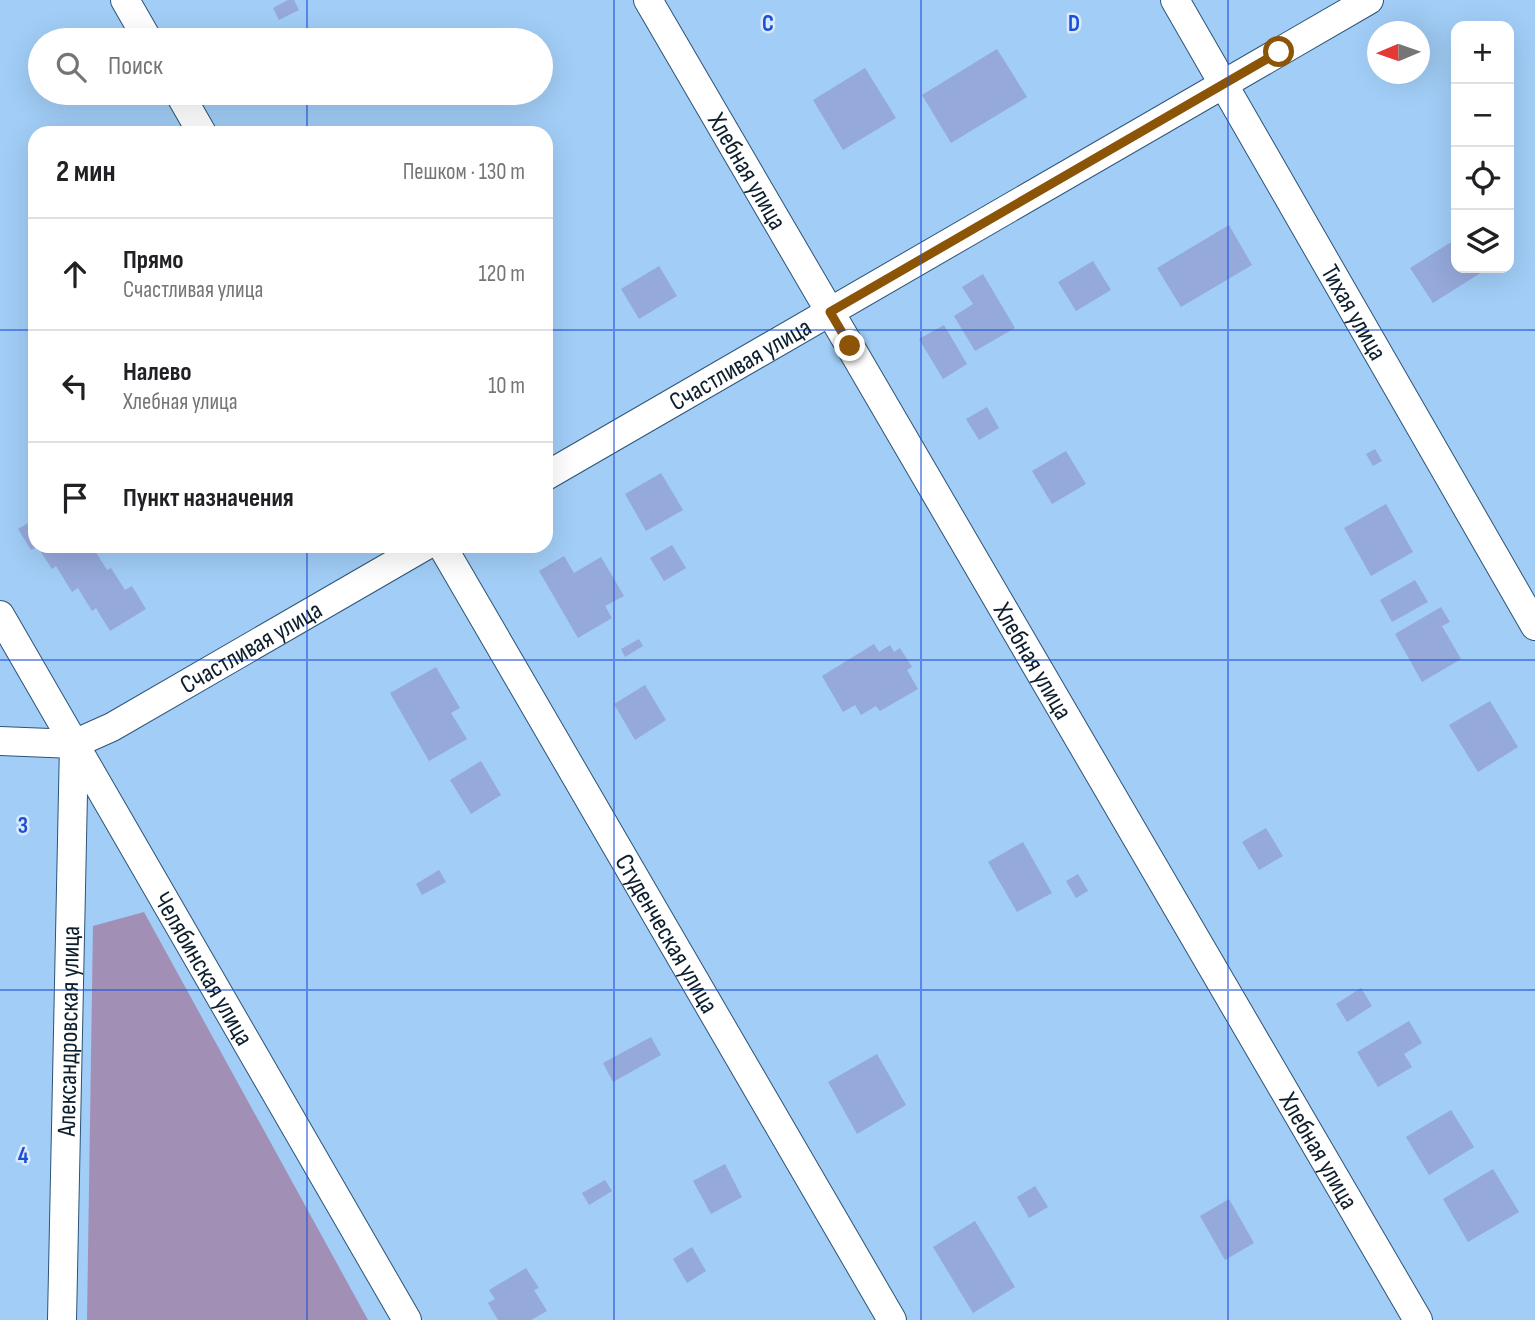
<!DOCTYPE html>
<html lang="ru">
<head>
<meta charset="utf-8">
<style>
  body { margin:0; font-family:"Sofia Sans Condensed",sans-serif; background:#f6f6f6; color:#202124 }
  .controls { position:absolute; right:21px; top:21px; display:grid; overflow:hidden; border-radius:14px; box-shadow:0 7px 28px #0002 }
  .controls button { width:63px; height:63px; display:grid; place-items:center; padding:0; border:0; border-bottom:2px solid #e0e0e0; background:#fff; color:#202124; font:35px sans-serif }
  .compass { position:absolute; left:1367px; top:21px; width:63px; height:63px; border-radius:50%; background:#fff; box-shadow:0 7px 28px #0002; rotate:268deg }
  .stop { position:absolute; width:21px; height:21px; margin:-16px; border:5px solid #8b5406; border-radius:50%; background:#fff }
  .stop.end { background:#8b5406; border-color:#fff; box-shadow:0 2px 7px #0008 }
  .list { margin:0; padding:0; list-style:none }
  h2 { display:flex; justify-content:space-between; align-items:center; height:91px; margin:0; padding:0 28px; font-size:30px }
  h2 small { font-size:23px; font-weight:400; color:#757577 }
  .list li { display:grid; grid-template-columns:46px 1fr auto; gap:21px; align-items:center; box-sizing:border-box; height:112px; padding:0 28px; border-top:2px solid #e0e0e0 }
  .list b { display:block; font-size:26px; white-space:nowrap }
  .list p { margin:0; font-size:23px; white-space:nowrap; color:#757577 }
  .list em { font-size:23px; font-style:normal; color:#757577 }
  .icon { flex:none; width:38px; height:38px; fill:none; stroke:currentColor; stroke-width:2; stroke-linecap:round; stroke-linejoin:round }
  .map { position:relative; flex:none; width:1535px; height:1320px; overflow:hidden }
  .search { position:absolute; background:#fff; box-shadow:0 7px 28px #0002; left:28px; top:28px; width:525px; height:77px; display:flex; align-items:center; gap:18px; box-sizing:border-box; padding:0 24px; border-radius:38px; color:#757577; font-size:26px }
  .panel { position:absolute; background:#fff; box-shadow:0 7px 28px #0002; left:28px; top:126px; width:525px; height:427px; border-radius:21px }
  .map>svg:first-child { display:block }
  .green { fill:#a28fb6 }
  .building { fill:#95a9da }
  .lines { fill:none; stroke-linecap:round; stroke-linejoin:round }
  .minor-casing { stroke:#2c5477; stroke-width:30 }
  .minor { stroke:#fff; stroke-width:28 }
  .route { stroke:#8b5406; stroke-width:9 }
  .grid { fill:none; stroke:#1d4ed8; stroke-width:2; stroke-opacity:0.55 }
  .labels { text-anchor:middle; stroke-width:5; stroke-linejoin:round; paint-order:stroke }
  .street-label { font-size:26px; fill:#0d1e2d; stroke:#d9ebfb }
  .grid-label { font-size:23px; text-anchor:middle; font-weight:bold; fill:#1d4ed8; stroke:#d9ebfb; stroke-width:5; stroke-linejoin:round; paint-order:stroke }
</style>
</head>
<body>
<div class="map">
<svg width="1535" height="1320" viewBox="0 0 1535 1320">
  <rect width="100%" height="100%" fill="#a1cdf6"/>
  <polygon class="green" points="144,912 368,1320 87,1320 93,926"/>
  <g class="building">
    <polygon points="288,0 294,0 299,10 279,20 273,8"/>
    <polygon points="1395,24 1400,32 1389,32 1387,29"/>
    <polygon points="997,49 1027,97 951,143 922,95"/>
    <polygon points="865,68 896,118 843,150 813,100"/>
    <polygon points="1229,225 1252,265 1181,307 1157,268"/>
    <polygon points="1456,239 1456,268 1480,268 1482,272 1433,303 1410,268"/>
    <polygon points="1093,261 1111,290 1076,311 1058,282"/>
    <polygon points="659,266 677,296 639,319 621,289"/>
    <polygon points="983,274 1015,328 975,351 954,316 973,304 962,287"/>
    <polygon points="944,325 967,364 943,379 919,339"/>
    <polygon points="987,407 999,428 979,440 966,419"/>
    <polygon points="1375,449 1382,461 1373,466 1366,454"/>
    <polygon points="1066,451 1086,484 1052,504 1032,471"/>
    <polygon points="661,473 683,510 646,531 625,494"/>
    <polygon points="1386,504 1413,552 1371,576 1344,528"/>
    <polygon points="35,519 35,548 31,550 18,529"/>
    <polygon points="672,545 686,568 664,581 650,558"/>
    <polygon points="37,546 85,546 86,548 92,546 107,570 111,568 125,590 132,586 146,609 110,631 96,608 92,611 78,588 72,592 56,566 52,569"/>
    <polygon points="564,556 574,573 601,557 624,596 605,606 612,618 578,638 539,571"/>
    <polygon points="1415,580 1428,602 1392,622 1380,600"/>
    <polygon points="1441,607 1450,622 1442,626 1461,659 1422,682 1395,634"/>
    <polygon points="639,639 643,646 625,657 621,649"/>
    <polygon points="874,644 879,652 890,645 894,652 900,648 912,667 907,670 918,689 880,711 876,706 861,715 855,705 843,712 822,676"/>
    <polygon points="436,667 460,708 451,713 467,739 429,761 390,693"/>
    <polygon points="645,685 666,720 635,740 614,704"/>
    <polygon points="1490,701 1518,747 1478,772 1449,725"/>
    <polygon points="481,761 501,795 471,814 450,780"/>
    <polygon points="1266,828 1283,856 1259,870 1242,842"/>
    <polygon points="1023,842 1052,893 1017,912 988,862"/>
    <polygon points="439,870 446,882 422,895 416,884"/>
    <polygon points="1078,874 1088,891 1076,898 1066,881"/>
    <polygon points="1361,988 1372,1006 1347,1022 1336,1004"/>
    <polygon points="1409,1021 1422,1043 1404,1054 1412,1067 1378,1087 1357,1052"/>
    <polygon points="651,1037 661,1055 613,1082 603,1063"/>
    <polygon points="877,1054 906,1105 857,1134 828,1082"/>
    <polygon points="1451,1110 1474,1147 1429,1175 1406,1137"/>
    <polygon points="725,1164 742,1197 711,1214 693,1181"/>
    <polygon points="1493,1169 1519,1212 1468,1242 1443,1199"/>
    <polygon points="605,1180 612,1191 589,1205 582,1193"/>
    <polygon points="1035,1186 1048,1207 1029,1218 1017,1197"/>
    <polygon points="1229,1199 1254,1243 1225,1260 1200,1216"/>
    <polygon points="975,1221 1015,1287 973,1313 933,1247"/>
    <polygon points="692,1247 706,1271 687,1283 673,1259"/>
    <polygon points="526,1268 539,1288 534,1290 547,1311 531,1320 498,1320 488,1303 495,1299 489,1290"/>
  </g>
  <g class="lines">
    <defs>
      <g id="minor">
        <polyline points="125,0 148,40"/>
        <path id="s1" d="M648,0L1418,1320"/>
        <path id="s2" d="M1175,0L1535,626"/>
        <polyline points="179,93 202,133"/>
        <path id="s3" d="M546,476L1369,0"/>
        <path id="s4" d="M442,546L892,1320"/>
        <path id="s5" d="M0,615L407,1320"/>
        <path id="s6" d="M0,741L74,744L112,727L425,546"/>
        <path id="s7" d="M62,1320L74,744"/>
      </g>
    </defs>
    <use href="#minor" class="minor-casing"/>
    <use href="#minor" class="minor"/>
  </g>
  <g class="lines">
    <polyline class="route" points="850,346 830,312 1279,52"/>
  </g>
  <path class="grid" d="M307,0V40M614,0V1320M921,0V1320M1228,0V1320M307,93V133M0,330H35M546,330H1535M307,546V1320M0,660H1535M0,990H1535"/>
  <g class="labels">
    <g class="street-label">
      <text dy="9" stroke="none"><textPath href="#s1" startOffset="198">Хлебная улица</textPath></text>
      <text dy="9" stroke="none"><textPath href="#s2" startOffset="360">Тихая улица</textPath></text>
      <text dy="9" stroke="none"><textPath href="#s3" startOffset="224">Счастливая улица</textPath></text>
      <text dy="9" stroke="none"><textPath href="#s6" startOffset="276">Счастливая улица</textPath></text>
      <text dy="9" stroke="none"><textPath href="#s1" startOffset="765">Хлебная улица</textPath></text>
      <text dy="9" stroke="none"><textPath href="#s4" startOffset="448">Студенческая улица</textPath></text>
      <text dy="9" stroke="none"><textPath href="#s5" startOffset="408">Челябинская улица</textPath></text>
      <text dy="9" stroke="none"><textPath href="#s7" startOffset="289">Александровская улица</textPath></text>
      <text dy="9" stroke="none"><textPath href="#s1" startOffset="1332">Хлебная улица</textPath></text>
    </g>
  </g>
  <g class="grid-label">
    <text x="768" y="31">C</text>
    <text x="1074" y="31">D</text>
    <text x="23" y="833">3</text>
    <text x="23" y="1163">4</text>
  </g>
</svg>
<div class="controls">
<button>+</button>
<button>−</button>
<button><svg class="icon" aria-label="locate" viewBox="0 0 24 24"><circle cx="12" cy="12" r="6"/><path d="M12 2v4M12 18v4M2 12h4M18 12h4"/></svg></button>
<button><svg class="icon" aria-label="layers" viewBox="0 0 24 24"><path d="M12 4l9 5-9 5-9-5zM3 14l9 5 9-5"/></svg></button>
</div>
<svg class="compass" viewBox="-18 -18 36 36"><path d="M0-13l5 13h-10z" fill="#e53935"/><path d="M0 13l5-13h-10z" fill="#757577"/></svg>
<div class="stop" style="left:1279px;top:52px"></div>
<div class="stop end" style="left:850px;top:346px"></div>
<div class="search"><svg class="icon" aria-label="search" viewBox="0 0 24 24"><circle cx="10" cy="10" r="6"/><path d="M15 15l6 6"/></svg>Поиск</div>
<section class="panel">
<h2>2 мин<small>Пешком · 130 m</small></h2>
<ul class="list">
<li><svg class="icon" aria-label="ahead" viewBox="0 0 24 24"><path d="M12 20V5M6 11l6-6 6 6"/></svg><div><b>Прямо</b><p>Счастливая улица</p></div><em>120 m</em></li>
<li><svg class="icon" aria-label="left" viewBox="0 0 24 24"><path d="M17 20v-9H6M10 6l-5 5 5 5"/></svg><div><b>Налево</b><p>Хлебная улица</p></div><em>10 m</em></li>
<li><svg class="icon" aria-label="arrive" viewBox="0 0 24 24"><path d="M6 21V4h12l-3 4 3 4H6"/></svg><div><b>Пункт назначения</b></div></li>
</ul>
</section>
</div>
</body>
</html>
